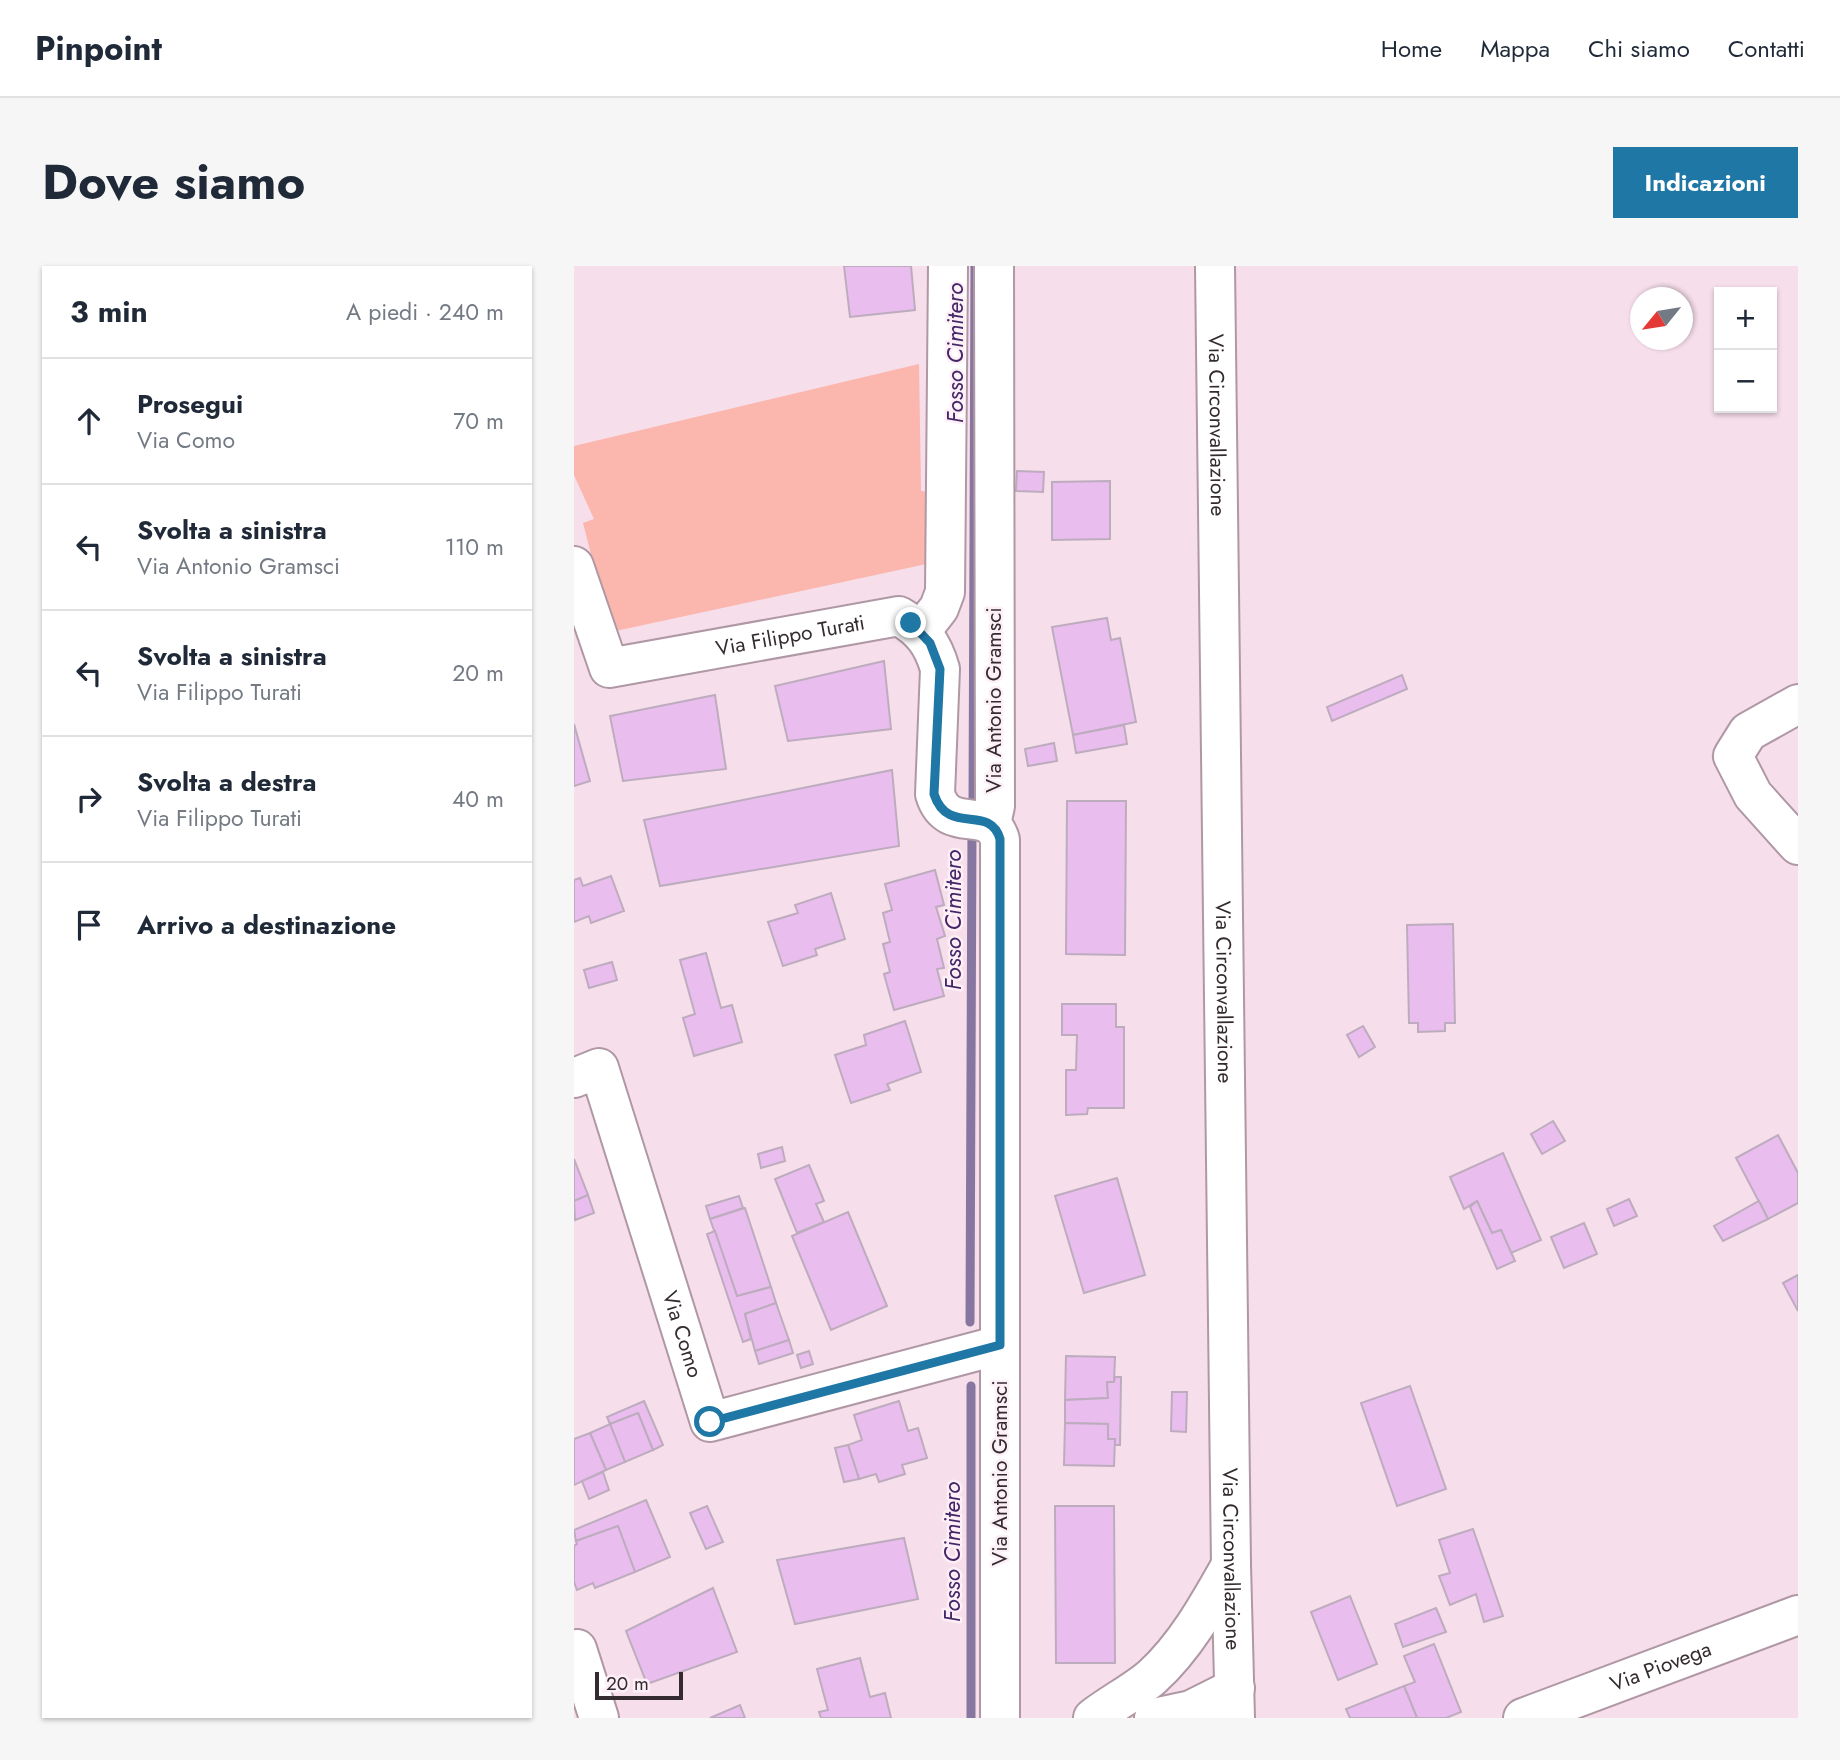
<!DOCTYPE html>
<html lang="it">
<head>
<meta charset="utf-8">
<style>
  body { margin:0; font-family:Jost,sans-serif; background:#f6f6f7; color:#1f2937 }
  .controls { position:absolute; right:21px; top:21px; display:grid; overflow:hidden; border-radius:0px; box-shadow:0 2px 5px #0004 }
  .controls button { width:63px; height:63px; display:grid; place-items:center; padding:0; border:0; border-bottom:2px solid #e0e1e3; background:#fff; color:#1f2937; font:35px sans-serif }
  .compass { position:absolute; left:1056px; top:21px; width:63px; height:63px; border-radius:50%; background:#fff; box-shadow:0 2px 5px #0004; rotate:240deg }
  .scale { position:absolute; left:21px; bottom:18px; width:88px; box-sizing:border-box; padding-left:7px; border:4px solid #342b30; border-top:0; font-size:19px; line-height:24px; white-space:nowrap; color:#342b30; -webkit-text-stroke:5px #fdeff6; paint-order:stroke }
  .stop { position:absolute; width:21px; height:21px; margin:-16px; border:5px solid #1f77a6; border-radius:50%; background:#fff }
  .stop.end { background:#1f77a6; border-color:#fff; box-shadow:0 2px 7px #0008 }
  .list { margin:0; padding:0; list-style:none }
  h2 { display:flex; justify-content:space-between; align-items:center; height:91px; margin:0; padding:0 28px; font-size:30px }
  h2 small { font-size:23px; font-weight:400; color:#747a83 }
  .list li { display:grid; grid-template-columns:46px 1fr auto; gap:21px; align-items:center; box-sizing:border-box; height:126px; padding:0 28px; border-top:2px solid #e0e1e3 }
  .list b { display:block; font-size:26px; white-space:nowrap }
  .list p { margin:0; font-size:23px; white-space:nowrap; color:#747a83 }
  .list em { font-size:23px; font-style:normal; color:#747a83 }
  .icon { flex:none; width:38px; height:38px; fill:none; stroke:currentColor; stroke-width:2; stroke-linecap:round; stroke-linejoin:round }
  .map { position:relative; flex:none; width:1224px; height:1452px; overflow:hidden; border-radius:0px }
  header { display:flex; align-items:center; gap:42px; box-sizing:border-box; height:98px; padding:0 35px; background:#fff; border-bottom:2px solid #e0e1e3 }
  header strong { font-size:33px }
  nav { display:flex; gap:38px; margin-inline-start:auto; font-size:24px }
  .intro { display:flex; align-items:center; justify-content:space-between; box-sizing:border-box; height:168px; padding:0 42px }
  h1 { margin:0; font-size:49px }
  .button { padding:18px 32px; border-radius:0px; background:#1f77a6; color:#fff; font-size:24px; font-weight:700 }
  main { display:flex; gap:42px; padding:0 42px }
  aside { flex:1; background:#fff; border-radius:0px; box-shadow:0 2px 5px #0004 }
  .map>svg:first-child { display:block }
  .green { fill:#fbb6ad }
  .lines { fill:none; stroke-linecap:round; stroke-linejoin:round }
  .stream { stroke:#87769f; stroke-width:9 }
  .building { fill:#eabdef; stroke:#bdacbe; stroke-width:2 }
  .minor-casing { stroke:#af98a4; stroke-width:42 }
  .major-casing { stroke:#af98a4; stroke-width:42 }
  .minor { stroke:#fff; stroke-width:38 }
  .major { stroke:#fff; stroke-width:38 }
  .route { stroke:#1f77a6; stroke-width:9 }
  .labels { text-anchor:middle; stroke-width:5; stroke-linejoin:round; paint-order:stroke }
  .street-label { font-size:21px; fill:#342b30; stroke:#fdeff6 }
  .water-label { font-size:23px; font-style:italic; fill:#442669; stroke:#fdeff6 }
</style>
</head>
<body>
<header>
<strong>Pinpoint</strong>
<nav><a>Home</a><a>Mappa</a><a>Chi siamo</a><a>Contatti</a></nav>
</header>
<div class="intro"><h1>Dove siamo</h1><a class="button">Indicazioni</a></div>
<main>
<aside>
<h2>3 min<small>A piedi · 240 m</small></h2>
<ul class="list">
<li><svg class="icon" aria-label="ahead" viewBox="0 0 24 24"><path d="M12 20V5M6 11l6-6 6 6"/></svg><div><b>Prosegui</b><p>Via Como</p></div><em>70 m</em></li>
<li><svg class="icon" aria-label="left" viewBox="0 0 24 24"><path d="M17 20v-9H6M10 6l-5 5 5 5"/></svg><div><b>Svolta a sinistra</b><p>Via Antonio Gramsci</p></div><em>110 m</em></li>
<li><svg class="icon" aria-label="left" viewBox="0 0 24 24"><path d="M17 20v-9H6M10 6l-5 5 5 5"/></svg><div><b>Svolta a sinistra</b><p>Via Filippo Turati</p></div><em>20 m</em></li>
<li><svg class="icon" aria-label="right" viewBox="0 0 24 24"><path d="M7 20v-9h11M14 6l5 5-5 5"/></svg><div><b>Svolta a destra</b><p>Via Filippo Turati</p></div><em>40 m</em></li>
<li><svg class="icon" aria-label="arrive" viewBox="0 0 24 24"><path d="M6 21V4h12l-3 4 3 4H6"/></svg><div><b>Arrivo a destinazione</b></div></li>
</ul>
</aside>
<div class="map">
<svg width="1224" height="1452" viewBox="0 0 1224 1452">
  <rect width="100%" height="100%" fill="#f6deeb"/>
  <polygon class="green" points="345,98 347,225 358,226 357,297 37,366 9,257 20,253 0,209 0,180"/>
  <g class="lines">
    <g class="stream">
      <polyline points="399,544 401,0"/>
      <polyline points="396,1056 398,561"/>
      <polyline points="397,1452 397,1120"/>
    </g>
  </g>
  <g class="building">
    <polygon points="270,0 337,0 341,44 276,51"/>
    <polygon points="443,205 470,206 469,226 442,225"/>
    <polygon points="536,215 536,273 478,274 478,216"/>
    <polygon points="533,352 537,374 546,372 562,456 499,469 478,361"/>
    <polygon points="310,395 317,463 214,475 201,420"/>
    <polygon points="828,409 833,423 758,455 753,441"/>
    <polygon points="141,429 152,503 49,515 36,450"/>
    <polygon points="0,458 16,515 0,520"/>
    <polygon points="550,459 553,478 502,487 499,469"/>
    <polygon points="480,477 483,495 454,500 451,483"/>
    <polygon points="318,504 325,580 86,620 70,554"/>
    <polygon points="493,535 552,535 551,689 492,688"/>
    <polygon points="361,604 370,639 362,641 371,670 363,673 370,702 363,703 370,730 320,744 310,708 316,706 309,678 316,676 309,647 318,644 311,618"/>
    <polygon points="37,610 50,645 17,657 15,650 0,656 0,614 6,612 9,620"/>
    <polygon points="257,627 271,673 241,683 243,689 209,700 194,656 224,647 221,639"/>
    <polygon points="879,658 881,757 871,757 871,765 844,766 844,757 835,757 833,659"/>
    <polygon points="132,687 147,742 158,739 168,776 120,790 109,752 121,748 106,694"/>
    <polygon points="38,696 43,714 15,722 10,704"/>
    <polygon points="488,738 542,738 542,761 550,761 550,842 514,842 513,848 492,849 492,804 502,804 503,769 488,769"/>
    <polygon points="331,755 347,806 313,818 316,824 277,837 261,789 292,779 290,769"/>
    <polygon points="789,760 801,781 785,791 773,769"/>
    <polygon points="979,855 991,875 968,888 957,868"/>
    <polygon points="1204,869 1224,907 1224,937 1194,953 1162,892"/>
    <polygon points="208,881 211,895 187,902 184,888"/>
    <polygon points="929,887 967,974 937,987 927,964 918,967 903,935 890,943 876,911"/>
    <polygon points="0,893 14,929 0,935"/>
    <polygon points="235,899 250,935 242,938 250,956 223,967 201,913"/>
    <polygon points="543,912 571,1009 510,1027 481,930"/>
    <polygon points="14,929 20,947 1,954 0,935"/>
    <polygon points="165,930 169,942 136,953 132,940"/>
    <polygon points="1055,933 1063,950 1040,960 1033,943"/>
    <polygon points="903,935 918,967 927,964 941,995 923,1003 896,941"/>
    <polygon points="1185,935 1194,953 1149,975 1140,960"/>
    <polygon points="171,942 197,1021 163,1030 136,953"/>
    <polygon points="274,946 313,1040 257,1064 218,970"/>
    <polygon points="1010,957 1023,988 990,1002 977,971"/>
    <polygon points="141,965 163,1030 197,1021 202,1037 171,1048 177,1073 169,1076 133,968"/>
    <polygon points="1224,1009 1224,1045 1209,1017"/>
    <polygon points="202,1037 215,1074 181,1085 171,1048"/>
    <polygon points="215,1074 219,1087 185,1098 181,1085"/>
    <polygon points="235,1085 239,1098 227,1102 223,1089"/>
    <polygon points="492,1090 541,1091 540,1116 533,1116 534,1132 491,1134"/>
    <polygon points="541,1111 547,1111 546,1179 540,1179 541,1173 534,1173 534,1158 491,1157 491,1134 534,1132 533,1116 540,1116"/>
    <polygon points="836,1120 872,1223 823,1240 787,1137"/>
    <polygon points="598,1126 613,1126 612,1166 597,1165"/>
    <polygon points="70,1135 89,1179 79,1184 64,1147 36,1158 33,1151"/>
    <polygon points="325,1135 334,1165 344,1162 353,1192 328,1199 331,1208 305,1216 302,1208 285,1213 274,1179 288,1174 280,1149"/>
    <polygon points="64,1147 79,1184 51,1196 36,1158"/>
    <polygon points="491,1157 534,1158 534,1173 541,1173 540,1200 490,1199"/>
    <polygon points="36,1158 51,1196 32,1204 16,1167"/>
    <polygon points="16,1167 32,1204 0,1219 0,1173"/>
    <polygon points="274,1179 285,1213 270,1216 261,1182"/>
    <polygon points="29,1206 35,1224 15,1233 8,1215"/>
    <polygon points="72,1234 96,1291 61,1306 44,1260 2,1275 0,1264"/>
    <polygon points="133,1240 149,1276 132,1283 116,1247"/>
    <polygon points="481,1240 540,1240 541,1397 482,1397"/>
    <polygon points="44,1260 61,1306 21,1322 19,1317 3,1324 0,1316 0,1280 3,1278 2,1275"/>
    <polygon points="899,1263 929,1350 910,1356 902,1328 876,1339 865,1310 876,1307 865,1274"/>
    <polygon points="330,1272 344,1333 221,1358 203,1294"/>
    <polygon points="139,1322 163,1386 73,1418 52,1365"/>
    <polygon points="776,1330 803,1398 764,1414 737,1346"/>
    <polygon points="862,1342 872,1366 829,1381 821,1358"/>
    <polygon points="860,1378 887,1446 872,1452 843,1452 830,1420 841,1416 830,1390"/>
    <polygon points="286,1392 296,1431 311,1427 317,1452 247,1452 245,1446 254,1444 243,1403"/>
    <polygon points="830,1420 843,1452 776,1452 772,1443"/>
    <polygon points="166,1439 171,1452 136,1452"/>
  </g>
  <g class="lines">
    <defs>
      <g id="minor">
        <path id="s1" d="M0,300L35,402L325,350C348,363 359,378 366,403L361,528C374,571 416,537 426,574V1452"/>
        <polyline points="347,365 365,342 371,326 374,0"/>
        <polyline points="1224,438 1174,466 1159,490 1179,529 1224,579"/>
        <polyline points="417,558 421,540 420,0"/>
        <path id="s2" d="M0,812L25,802L136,1156L426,1079"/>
        <polyline points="3,1383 25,1452"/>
        <path d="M519,1452C537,1438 562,1425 578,1411C612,1380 635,1338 657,1299"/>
        <polyline points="580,1452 617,1444 661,1422"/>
        <path id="s3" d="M949,1452L1224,1349"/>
      </g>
      <g id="major">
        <path id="s4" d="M641,0L657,1299L661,1452"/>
      </g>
    </defs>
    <use href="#minor" class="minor-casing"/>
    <use href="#major" class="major-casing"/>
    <use href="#minor" class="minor"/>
    <use href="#major" class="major"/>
  </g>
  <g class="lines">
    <path class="route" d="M136,1156L426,1079V573C416,537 374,571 360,528L366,403L356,377L337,357"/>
  </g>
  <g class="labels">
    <g class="street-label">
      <text dy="7" stroke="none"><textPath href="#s4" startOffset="159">Via Circonvallazione</textPath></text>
      <text dy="7" stroke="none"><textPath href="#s1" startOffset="292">Via Filippo Turati</textPath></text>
      <text transform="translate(420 434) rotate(-90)" y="7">Via Antonio Gramsci</text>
      <text dy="7" stroke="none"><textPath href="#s4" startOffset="726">Via Circonvallazione</textPath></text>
      <text dy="7" stroke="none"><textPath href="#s2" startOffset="306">Via Como</textPath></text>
      <text transform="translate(426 1207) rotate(-90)" y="7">Via Antonio Gramsci</text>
      <text dy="7" stroke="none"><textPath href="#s4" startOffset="1293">Via Circonvallazione</textPath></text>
      <text dy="7" stroke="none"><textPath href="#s3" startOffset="147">Via Piovega</textPath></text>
    </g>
    <g class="water-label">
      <text transform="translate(381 87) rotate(-90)" y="8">Fosso Cimitero</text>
      <text transform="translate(379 654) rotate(-90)" y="8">Fosso Cimitero</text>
      <text transform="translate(378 1286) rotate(-90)" y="8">Fosso Cimitero</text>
    </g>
  </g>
</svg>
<div class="controls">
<button>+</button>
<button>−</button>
</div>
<svg class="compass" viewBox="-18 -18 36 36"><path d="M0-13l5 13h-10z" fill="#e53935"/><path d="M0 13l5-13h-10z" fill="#747a83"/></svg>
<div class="scale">20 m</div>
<div class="stop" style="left:136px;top:1156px"></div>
<div class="stop end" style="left:337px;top:357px"></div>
</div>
</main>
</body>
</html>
